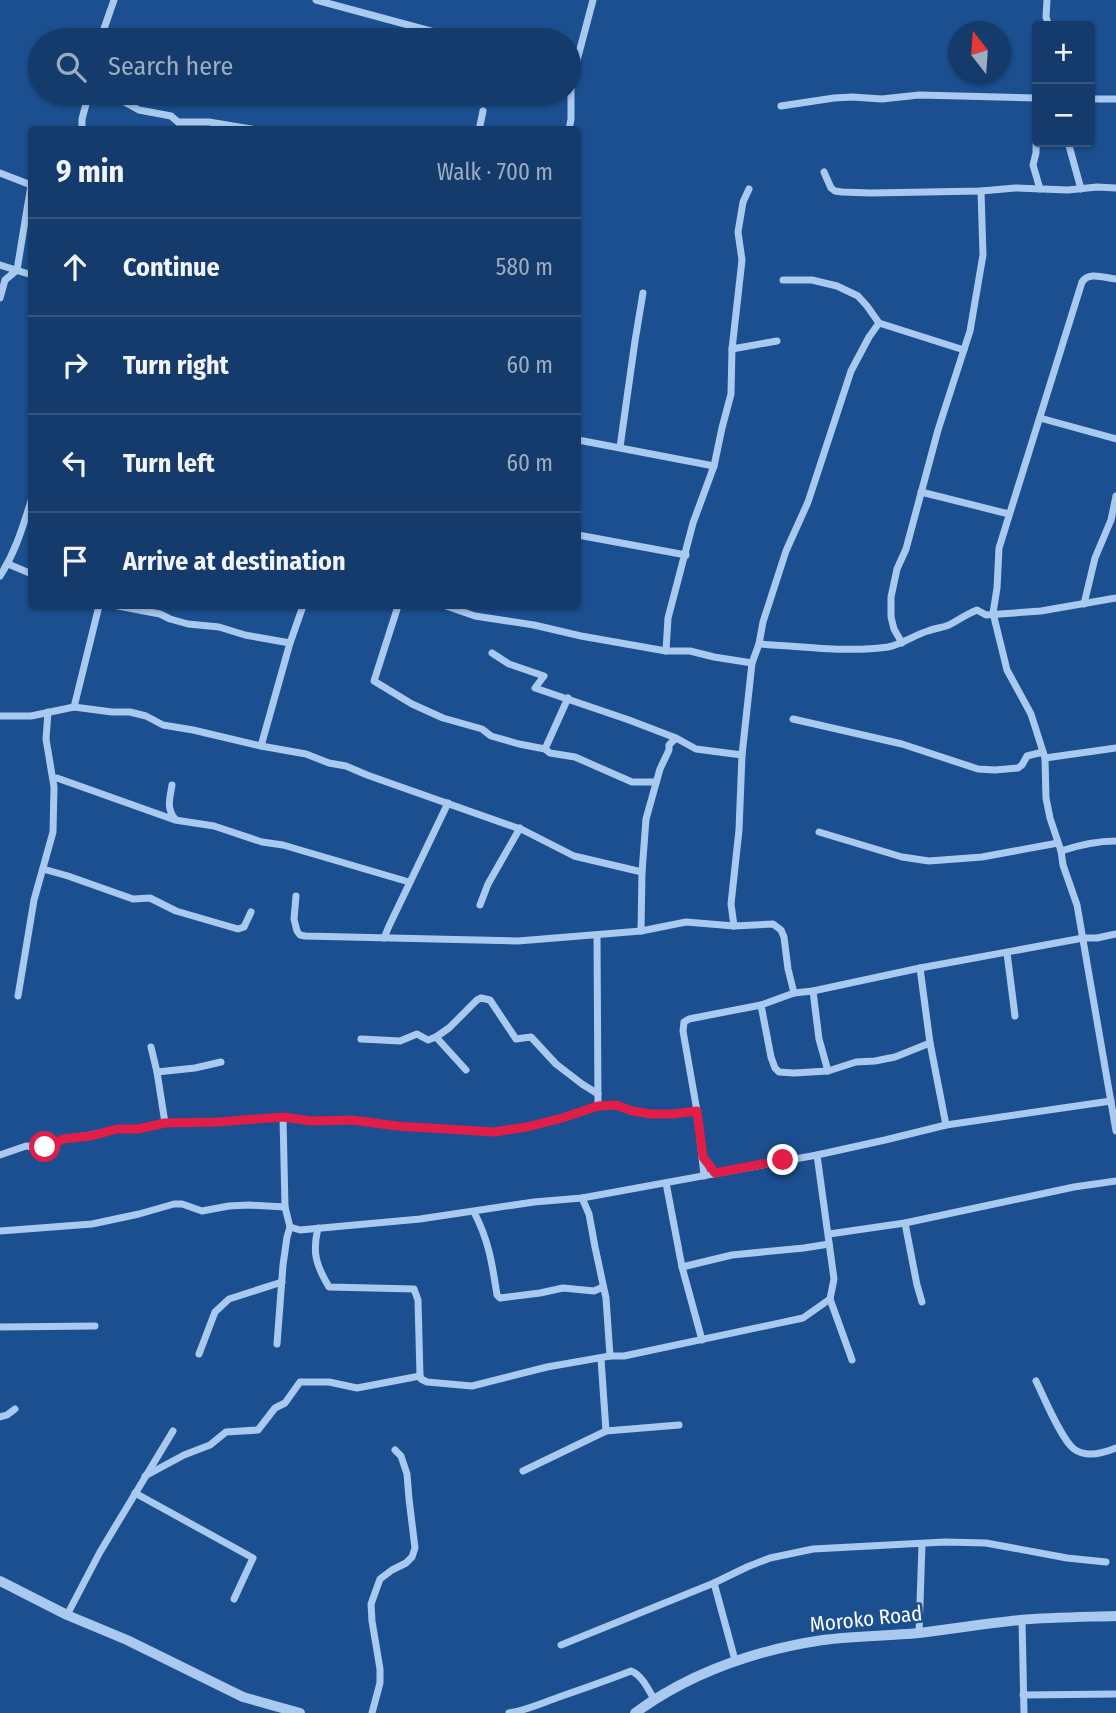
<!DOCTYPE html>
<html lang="en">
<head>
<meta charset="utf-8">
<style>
  body { margin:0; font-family:"Fira Sans Condensed",sans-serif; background:#214673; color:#f1f3f6 }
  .controls { position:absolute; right:21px; top:21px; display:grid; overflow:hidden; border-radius:7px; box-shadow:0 2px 5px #0004 }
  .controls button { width:63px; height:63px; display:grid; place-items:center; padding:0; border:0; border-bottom:2px solid #33557e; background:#143b6b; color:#f1f3f6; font:35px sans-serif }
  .compass { position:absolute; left:948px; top:21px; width:63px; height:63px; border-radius:50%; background:#143b6b; box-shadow:0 2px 5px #0004; rotate:343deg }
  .stop { position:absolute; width:21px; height:21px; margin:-16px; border:5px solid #e11d48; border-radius:50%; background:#fff }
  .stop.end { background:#e11d48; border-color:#fff; box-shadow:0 2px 7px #0008 }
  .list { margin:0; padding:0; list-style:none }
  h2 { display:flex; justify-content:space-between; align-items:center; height:91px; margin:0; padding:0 28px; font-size:30px }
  h2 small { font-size:23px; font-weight:400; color:#9dadc1 }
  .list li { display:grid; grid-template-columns:46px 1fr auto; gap:21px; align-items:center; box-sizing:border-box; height:98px; padding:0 28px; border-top:2px solid #33557e }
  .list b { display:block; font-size:26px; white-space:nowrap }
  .list em { font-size:23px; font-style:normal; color:#9dadc1 }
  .icon { flex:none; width:38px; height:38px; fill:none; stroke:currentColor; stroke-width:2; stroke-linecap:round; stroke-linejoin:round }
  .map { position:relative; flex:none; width:1116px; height:1713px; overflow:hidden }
  .search { position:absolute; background:#143b6b; box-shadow:0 2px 5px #0004; left:28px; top:28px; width:553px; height:77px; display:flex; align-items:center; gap:18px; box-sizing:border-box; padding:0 24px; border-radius:38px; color:#9dadc1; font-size:26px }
  .panel { position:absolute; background:#143b6b; box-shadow:0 2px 5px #0004; left:28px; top:126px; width:553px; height:483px; border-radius:7px }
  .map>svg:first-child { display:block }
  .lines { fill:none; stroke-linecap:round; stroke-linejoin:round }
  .minor { stroke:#a9c9ee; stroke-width:7 }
  .tertiary { stroke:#a9c9ee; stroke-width:10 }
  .route { stroke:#e11d48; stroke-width:9 }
  .labels { text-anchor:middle; stroke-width:5; stroke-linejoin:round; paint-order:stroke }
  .street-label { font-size:21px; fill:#fff; stroke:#1b4f8f }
</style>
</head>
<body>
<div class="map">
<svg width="1116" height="1713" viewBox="0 0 1116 1713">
  <rect width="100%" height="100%" fill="#1b4f8f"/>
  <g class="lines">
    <g class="minor">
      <polyline points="316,0 464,40"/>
      <polyline points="1047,0 1046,17 1049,26"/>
      <polyline points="100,40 114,0"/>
      <polyline points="99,93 119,99 139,110 171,116 178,122 209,122 257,130"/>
      <polyline points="1037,98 1036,153 1033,165 1040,189"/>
      <polyline points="1090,99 1116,99"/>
      <polyline points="781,106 834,98 852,97 882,99 919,95 1037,98"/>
      <polyline points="82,130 82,119 89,93"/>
      <polyline points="479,130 483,111"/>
      <polyline points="569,130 571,119 571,83 593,0"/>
      <polyline points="1068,142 1081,189"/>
      <polyline points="824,172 831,188 835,191 842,192 871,193 981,191 1015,188 1068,190 1097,187 1116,188"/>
      <polyline points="0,173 31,185 17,270 5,280 0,298"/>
      <polyline points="0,265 32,275"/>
      <path d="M1116,279C1104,278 1089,271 1082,282L999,548L997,588L993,613L1007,670L1031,714L1045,758L1046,798L1050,818L1061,851L1063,865L1077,905L1116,1131"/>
      <polyline points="783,280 812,280 837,286 858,296 867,306 879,323 964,350"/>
      <polyline points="732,349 777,341"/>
      <polyline points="1040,418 1116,439"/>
      <polyline points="578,440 714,466"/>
      <polyline points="620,447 635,341 643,293"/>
      <polyline points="921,492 1009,514"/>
      <polyline points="578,535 686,555"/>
      <polyline points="8,564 32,574"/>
      <path d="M0,576C16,551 23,526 32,498"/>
      <polyline points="1084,604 1095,558 1111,520 1116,496"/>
      <polyline points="118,606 160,614 170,619 188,624 219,627 245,635 290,643"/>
      <polyline points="398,606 374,681 412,704 443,718 482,729 491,736 519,744 545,749 550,753 575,757 632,782 656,782"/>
      <polyline points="446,606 475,616 534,625 581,636 666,651 690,651 714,657 752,663"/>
      <polyline points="902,643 894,629 891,617 891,597 897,569 906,549 938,430 970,331 983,255 981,191"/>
      <path d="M759,644C802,646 846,653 888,647C903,644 914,635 928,631C935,628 942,628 949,625C958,620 967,614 977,610L986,615L1041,611L1116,598"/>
      <polyline points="666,651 668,618 693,523 714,466 722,428 731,394 732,349 742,260 738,232 743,202 749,189"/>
      <polyline points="492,653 509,664 544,676 535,688 629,720 676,738"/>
      <polyline points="74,707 99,606"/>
      <polyline points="0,716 31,716 74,707 112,712 130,712 146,716 163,725 193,730 261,746 306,754 329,763 346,766 367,775 523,830 574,856 642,872"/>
      <polyline points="793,719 902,744 978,769 995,770 1018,768 1022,765 1027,756 1043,752"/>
      <polyline points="261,746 290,643 303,606"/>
      <polyline points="545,749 568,698"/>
      <polyline points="1045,758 1116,748"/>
      <polyline points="57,778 175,820 214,826 262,842 283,845 409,882"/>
      <path d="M172,785C170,798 166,808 175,819"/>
      <polyline points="819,832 902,857 929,861 982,857 1058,843"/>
      <path d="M1061,851C1079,845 1097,841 1116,841"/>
      <polyline points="43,869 68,876 133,899 150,898 176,911 238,929 244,927 251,912"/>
      <polyline points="296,896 294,919 297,931 300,935 305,936 518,941 641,931 686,922 734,926 773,924 781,930 784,937 788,969 794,993"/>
      <polyline points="480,905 488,884 520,828"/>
      <polyline points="734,926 731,904 739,830 742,755 752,663 759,644 763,622 786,551 808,502 851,371 869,337 879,323"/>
      <polyline points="641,931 642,872 646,819 660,769 669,750 669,745 676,738 696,749 742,755"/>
      <polyline points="597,935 598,1106"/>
      <polyline points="384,938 389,926 448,803"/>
      <polyline points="1007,953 1015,1016"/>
      <polyline points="920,968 930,1043 946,1125"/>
      <polyline points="813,991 819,1039 828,1071"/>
      <polyline points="18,996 34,900 53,832 54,787 46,739 48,712"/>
      <polyline points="761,1005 771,1057 775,1068 779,1072 794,1073 828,1071 856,1062 875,1061 895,1057 930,1043"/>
      <polyline points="436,1037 466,1070"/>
      <polyline points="361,1039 400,1041 417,1034 428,1040 436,1037 449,1028 477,1000 481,998 490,1000 516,1039 531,1037 556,1064 582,1084 598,1094"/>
      <polyline points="151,1047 157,1072 165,1123"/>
      <polyline points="157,1072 195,1068 221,1062"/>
      <polyline points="283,1117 285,1207 290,1227 300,1230 420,1219 534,1202 582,1198 817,1155 885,1140 946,1125 1111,1101"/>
      <polyline points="0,1155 26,1146 45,1147 56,1143 63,1139 91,1135 118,1129 138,1129 165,1123 218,1122 283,1117 311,1121 352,1120 397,1126 494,1132 527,1127 562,1118 598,1106 616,1105 632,1111 651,1114 672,1114 697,1111"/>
      <polyline points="817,1155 834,1279 830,1299 852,1360"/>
      <polyline points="704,1176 697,1111 683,1031 684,1022 689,1019 761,1005 794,993 813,991 920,968 1083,938 1097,938 1116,934"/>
      <polyline points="666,1183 682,1267 702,1340"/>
      <polyline points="582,1198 589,1214 595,1247 606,1298 610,1356"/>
      <path d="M474,1212C489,1241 492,1263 497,1295L500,1298L540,1293L563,1288L594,1291L603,1287"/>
      <polyline points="905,1223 917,1285 922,1302"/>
      <path d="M318,1228C312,1253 316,1265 329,1287L414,1289L418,1300L420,1376L421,1379L427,1382L472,1386L547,1367L610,1356H624L803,1318L830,1299"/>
      <polyline points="0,1231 92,1224 139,1214 174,1204 182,1204 202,1211 229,1206 249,1205 285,1207"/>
      <polyline points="829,1234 905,1223 1074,1187 1116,1181"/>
      <polyline points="682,1267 732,1255 804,1248 829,1244"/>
      <polyline points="0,1327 95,1326"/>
      <polyline points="277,1344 283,1265 287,1237 290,1227"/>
      <polyline points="199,1354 215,1312 229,1299 282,1282"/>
      <polyline points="601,1359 606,1431"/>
      <path d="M1036,1381C1044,1397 1061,1439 1074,1449C1086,1458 1104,1453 1116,1448"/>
      <polyline points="0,1417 7,1415 15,1409"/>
      <polyline points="523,1471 606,1431 679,1425"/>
      <polyline points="145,1476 184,1455 210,1445 226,1432 258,1430 275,1408 285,1403 300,1382 329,1382 357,1388 420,1376"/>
      <polyline points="135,1493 253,1558 234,1599"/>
      <polyline points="714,1583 735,1660"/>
      <polyline points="67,1615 100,1552 173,1431"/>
      <polyline points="1022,1620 1024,1713"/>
      <polyline points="919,1633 922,1544"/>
      <polyline points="561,1645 714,1583 747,1567 770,1558 813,1549 945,1542 986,1543 1067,1558 1106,1562"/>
      <polyline points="1023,1695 1116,1694"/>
      <polyline points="372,1713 380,1683 380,1669 372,1621 371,1604 380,1579 392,1570 406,1563 412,1557 415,1548 409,1499 407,1474 401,1456 395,1450"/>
      <path d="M509,1713C528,1710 544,1702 562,1696C585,1688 608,1680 631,1671C642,1675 648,1689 654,1699"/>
    </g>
    <g class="tertiary">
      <polyline points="0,1581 67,1615 127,1640 243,1697 300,1713"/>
      <path d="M635,1713C690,1673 756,1650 823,1640C855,1636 887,1636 919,1633C953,1629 986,1623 1020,1620C1052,1617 1084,1617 1116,1616"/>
    </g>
  </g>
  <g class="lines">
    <polyline class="route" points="45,1147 56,1143 63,1139 91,1136 117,1129 138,1129 165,1123 218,1122 283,1117 311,1121 352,1120 397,1126 494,1132 527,1127 562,1118 598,1106 616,1105 632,1111 651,1114 673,1114 697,1111 703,1157 715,1173 783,1160"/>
  </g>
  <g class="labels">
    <g class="street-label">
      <text transform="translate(866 1619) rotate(-6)" y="7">Moroko Road</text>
    </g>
  </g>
</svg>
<div class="controls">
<button>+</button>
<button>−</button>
</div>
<svg class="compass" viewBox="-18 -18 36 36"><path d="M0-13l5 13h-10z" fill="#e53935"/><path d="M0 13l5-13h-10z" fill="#9dadc1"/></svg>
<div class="stop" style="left:45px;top:1147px"></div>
<div class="stop end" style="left:783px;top:1160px"></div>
<div class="search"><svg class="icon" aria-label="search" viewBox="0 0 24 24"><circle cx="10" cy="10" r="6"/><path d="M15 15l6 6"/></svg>Search here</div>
<section class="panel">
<h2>9 min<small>Walk · 700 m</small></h2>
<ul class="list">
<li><svg class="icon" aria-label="ahead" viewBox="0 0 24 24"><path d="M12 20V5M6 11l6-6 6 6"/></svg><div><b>Continue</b></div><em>580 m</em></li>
<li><svg class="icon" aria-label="right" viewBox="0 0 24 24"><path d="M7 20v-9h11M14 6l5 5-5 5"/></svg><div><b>Turn right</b></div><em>60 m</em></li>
<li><svg class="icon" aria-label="left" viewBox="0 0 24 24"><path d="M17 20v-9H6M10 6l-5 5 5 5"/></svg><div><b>Turn left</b></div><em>60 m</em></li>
<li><svg class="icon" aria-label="arrive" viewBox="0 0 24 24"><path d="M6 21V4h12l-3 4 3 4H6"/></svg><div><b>Arrive at destination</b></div></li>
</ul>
</section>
</div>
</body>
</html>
